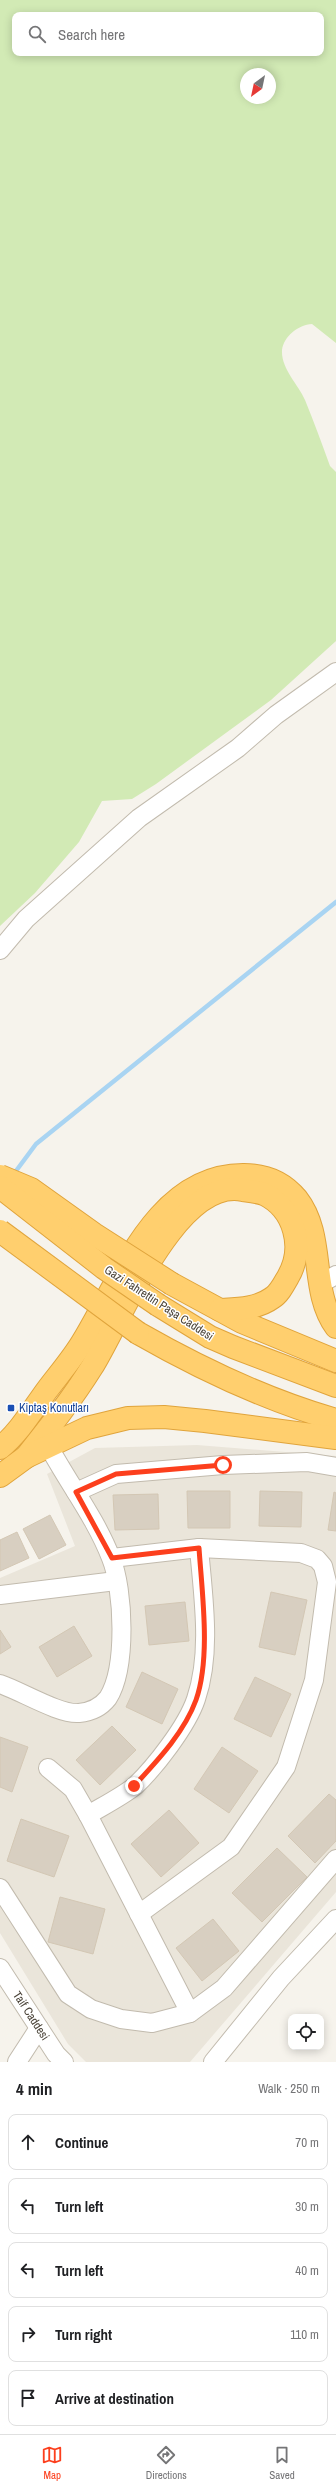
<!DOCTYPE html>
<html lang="en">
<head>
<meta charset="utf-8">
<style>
  body { margin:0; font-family:"Archivo Narrow",sans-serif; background:#f2f2f2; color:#202124 }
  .controls { position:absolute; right:12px; bottom:12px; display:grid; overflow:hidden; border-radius:8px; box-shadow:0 2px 10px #0003 }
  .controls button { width:36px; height:36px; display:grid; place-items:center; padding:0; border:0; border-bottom:1px solid #e0e0e0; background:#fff; color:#202124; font:20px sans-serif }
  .compass { position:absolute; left:240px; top:68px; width:36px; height:36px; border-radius:50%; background:#fff; box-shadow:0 2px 10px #0003; rotate:213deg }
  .stop { position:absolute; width:12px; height:12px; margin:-9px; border:3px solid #fc3f1d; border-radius:50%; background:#fff }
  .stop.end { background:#fc3f1d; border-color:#fff; box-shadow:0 1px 4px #0008 }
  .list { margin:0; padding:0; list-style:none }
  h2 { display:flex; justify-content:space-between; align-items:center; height:52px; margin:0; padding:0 16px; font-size:17px }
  h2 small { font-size:13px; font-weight:400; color:#757577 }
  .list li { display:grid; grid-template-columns:26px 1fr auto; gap:12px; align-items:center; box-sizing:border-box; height:56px; margin:0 8px 8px; padding:0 8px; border:1px solid #e0e0e0; border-radius:8px }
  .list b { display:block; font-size:15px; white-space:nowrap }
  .list em { font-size:13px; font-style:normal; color:#757577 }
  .icon { flex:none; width:22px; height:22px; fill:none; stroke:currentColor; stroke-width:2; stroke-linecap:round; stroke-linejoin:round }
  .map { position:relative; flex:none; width:336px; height:2062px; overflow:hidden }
  .search { position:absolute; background:#fff; box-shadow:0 2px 10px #0003; left:12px; right:12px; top:12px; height:44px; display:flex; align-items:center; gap:10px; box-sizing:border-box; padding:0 14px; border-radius:8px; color:#757577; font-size:15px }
  .sheet { height:372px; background:#fff }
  nav { display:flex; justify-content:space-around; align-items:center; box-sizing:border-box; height:56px; border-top:1px solid #e0e0e0; background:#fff; font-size:11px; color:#757577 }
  nav a { display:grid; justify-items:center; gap:2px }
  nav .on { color:#fc3f1d }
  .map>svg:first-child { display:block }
  .residential { fill:#eae5da }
  .green { fill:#d2eab5; fill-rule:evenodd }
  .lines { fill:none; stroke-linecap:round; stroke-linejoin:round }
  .stream { stroke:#a9d4f2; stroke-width:4.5 }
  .building { fill:#d8cfc1; stroke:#d3c7b4 }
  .minor-casing { stroke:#c2bbae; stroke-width:20 }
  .highway-casing { stroke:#e0a43c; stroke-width:24 }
  .minor { stroke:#fff; stroke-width:18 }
  .highway { stroke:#ffcf6e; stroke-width:22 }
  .highway-bridge-casing { stroke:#e0a43c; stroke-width:24; stroke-linecap:butt }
  .highway-bridge { stroke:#ffcf6e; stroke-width:22 }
  .route { stroke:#fc3f1d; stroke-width:5 }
  .transit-dot { fill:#1a4fb4; stroke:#fff; stroke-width:1.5 }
  .labels { text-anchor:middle; stroke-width:3; stroke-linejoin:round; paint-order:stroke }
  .street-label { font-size:12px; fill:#4b4439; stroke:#fff }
  .transit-label { font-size:12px; fill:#164399; stroke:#fff; text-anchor:start }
</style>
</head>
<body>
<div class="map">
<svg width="336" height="2062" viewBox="0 0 336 2062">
  <rect width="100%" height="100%" fill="#f6f3ec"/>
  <polygon class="residential" points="197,1445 336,1456 336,1892 190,2062 86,2062 68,2044 0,1933 0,1578 75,1546 47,1474 95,1448"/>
  <path class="green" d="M0,0H336V343L312,324C298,325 284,336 282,350C281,369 298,384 305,400C314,422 322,444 330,466L336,472V641L271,700L156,784L132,799L102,801L79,842L35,893L0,926ZM15,15H321V53H15ZM246,74H270V98H246Z"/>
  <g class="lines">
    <polyline class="stream" points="13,1175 36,1144 336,902"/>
  </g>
  <g class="building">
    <polygon points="187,1491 230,1491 230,1528 188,1528"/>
    <polygon points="260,1491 302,1492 301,1527 259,1526"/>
    <polygon points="334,1492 336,1493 336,1531 328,1530"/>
    <polygon points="158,1494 159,1529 115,1530 113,1495"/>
    <polygon points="50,1515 66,1545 39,1559 23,1529"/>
    <polygon points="17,1532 29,1558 0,1571 0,1540"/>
    <polygon points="271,1592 307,1600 295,1655 259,1647"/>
    <polygon points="185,1602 189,1641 149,1645 145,1606"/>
    <polygon points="74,1626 92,1656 57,1677 39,1647"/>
    <polygon points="0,1630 11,1647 0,1654"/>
    <polygon points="142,1672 178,1689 162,1724 126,1707"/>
    <polygon points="255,1677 291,1694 271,1737 234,1719"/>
    <polygon points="112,1726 136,1750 100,1785 76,1760"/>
    <polygon points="0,1737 28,1747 12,1792 0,1787"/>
    <polygon points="222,1747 258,1771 229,1813 194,1789"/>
    <polygon points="329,1794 336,1800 336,1841 315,1863 288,1836"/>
    <polygon points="169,1810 199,1843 161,1877 131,1844"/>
    <polygon points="21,1819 69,1836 54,1877 7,1861"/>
    <polygon points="277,1848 307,1877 262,1922 232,1893"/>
    <polygon points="60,1897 105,1909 93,1954 48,1942"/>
    <polygon points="213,1919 239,1951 202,1981 176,1948"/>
  </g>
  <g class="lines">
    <defs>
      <g id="minor">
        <polyline points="0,950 26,919 139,818 238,748 276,715 336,672"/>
        <polyline points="320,1284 336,1275"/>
        <polyline points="76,1492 116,1474 223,1465 307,1462 336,1467"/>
        <polyline points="112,1558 199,1548 301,1553 317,1559 323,1566 327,1582 314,1680 286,1767 231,1847 139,1914"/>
        <polyline points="0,1595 116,1581"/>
        <path d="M0,1684C21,1691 60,1715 79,1713C90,1712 101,1707 108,1698C127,1668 124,1590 111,1558C96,1519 69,1484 49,1447"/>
        <polyline points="48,1768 73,1789 88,1815 190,2013"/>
        <path d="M88,1815C103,1806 121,1797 135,1786C155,1767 187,1726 196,1699C212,1652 203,1596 199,1548"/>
        <polyline points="0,1888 68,1994 91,2009 121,2019 152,2023 190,2013 224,1988 336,1859"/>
        <path id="s1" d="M0,1968L56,2054L64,2062"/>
        <polyline points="17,2062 39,2028"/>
        <polyline points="213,2062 281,1978 336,1919"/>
      </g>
      <g id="highway">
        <polyline points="172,1284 242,1322 336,1361"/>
        <polyline points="158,1305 210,1337 233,1347 336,1386"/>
        <path d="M138,1333C201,1369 266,1400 336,1420"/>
        <path d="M0,1448C19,1433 33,1409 47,1390C59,1374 73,1358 83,1341C121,1279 157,1174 244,1175C264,1175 283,1182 297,1199C326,1236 309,1290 336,1327"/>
        <path d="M26,1457C49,1428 72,1399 92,1367C120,1323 176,1176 243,1190C250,1191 258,1192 264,1194C295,1209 305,1248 288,1277C284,1284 279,1294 272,1298C257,1309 237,1309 220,1310"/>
        <polyline points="0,1476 26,1457 87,1428 128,1418 164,1417 205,1421 336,1438"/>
      </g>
    </defs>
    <use href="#minor" class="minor-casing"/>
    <use href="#highway" class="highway-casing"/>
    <use href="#minor" class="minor"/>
    <use href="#highway" class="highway"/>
    <defs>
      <g id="highway-bridge">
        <polyline points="0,1176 31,1189 94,1234 172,1284"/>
        <polyline points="0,1187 104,1268 158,1305"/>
        <polyline points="0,1231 138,1333"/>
      </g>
    </defs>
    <use href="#highway-bridge" class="highway-bridge-casing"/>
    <use href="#highway-bridge" class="highway-bridge"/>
  </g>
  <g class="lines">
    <path class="route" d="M134,1786C157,1761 184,1733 196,1700C211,1657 202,1593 199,1548L112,1558L76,1492L116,1474L223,1465"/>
  </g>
  <rect class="transit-dot" x="7" y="1404" width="8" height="8" rx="2"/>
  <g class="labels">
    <g class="street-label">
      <text transform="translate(159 1303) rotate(33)" y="4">Gazi Fahrettin Paşa Caddesi</text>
      <text dy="4" stroke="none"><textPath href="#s1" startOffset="57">Taif Caddesi</textPath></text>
    </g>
    <g class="transit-label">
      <text x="19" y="1412">Kiptaş Konutları</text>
    </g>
  </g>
</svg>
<div class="controls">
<button><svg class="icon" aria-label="locate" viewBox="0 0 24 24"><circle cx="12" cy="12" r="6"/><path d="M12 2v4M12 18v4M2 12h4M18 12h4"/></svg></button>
</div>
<svg class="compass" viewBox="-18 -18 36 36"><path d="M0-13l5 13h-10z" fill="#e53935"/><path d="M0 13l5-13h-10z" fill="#757577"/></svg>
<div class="stop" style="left:223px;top:1465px"></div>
<div class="stop end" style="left:134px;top:1786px"></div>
<div class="search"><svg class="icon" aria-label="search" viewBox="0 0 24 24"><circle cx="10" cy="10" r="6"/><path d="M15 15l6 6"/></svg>Search here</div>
</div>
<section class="sheet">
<h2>4 min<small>Walk · 250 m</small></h2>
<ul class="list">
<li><svg class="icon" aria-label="ahead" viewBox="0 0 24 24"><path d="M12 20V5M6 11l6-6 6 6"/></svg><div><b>Continue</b></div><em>70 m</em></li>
<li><svg class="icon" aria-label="left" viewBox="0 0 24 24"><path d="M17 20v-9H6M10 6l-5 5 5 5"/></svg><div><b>Turn left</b></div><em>30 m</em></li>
<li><svg class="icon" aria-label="left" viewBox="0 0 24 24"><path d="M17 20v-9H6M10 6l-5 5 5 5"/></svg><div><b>Turn left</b></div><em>40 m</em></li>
<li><svg class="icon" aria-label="right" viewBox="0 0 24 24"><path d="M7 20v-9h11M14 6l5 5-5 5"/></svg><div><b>Turn right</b></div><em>110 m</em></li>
<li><svg class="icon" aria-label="arrive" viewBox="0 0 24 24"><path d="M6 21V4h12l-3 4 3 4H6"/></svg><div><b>Arrive at destination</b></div></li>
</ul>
</section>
<nav>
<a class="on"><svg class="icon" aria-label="map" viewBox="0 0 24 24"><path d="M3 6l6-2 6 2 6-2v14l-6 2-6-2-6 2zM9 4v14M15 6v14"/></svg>Map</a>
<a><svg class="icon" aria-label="directions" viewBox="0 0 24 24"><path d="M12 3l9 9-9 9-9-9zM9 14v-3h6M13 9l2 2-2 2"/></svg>Directions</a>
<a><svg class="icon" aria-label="saved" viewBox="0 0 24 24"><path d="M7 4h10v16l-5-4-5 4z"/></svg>Saved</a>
</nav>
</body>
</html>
